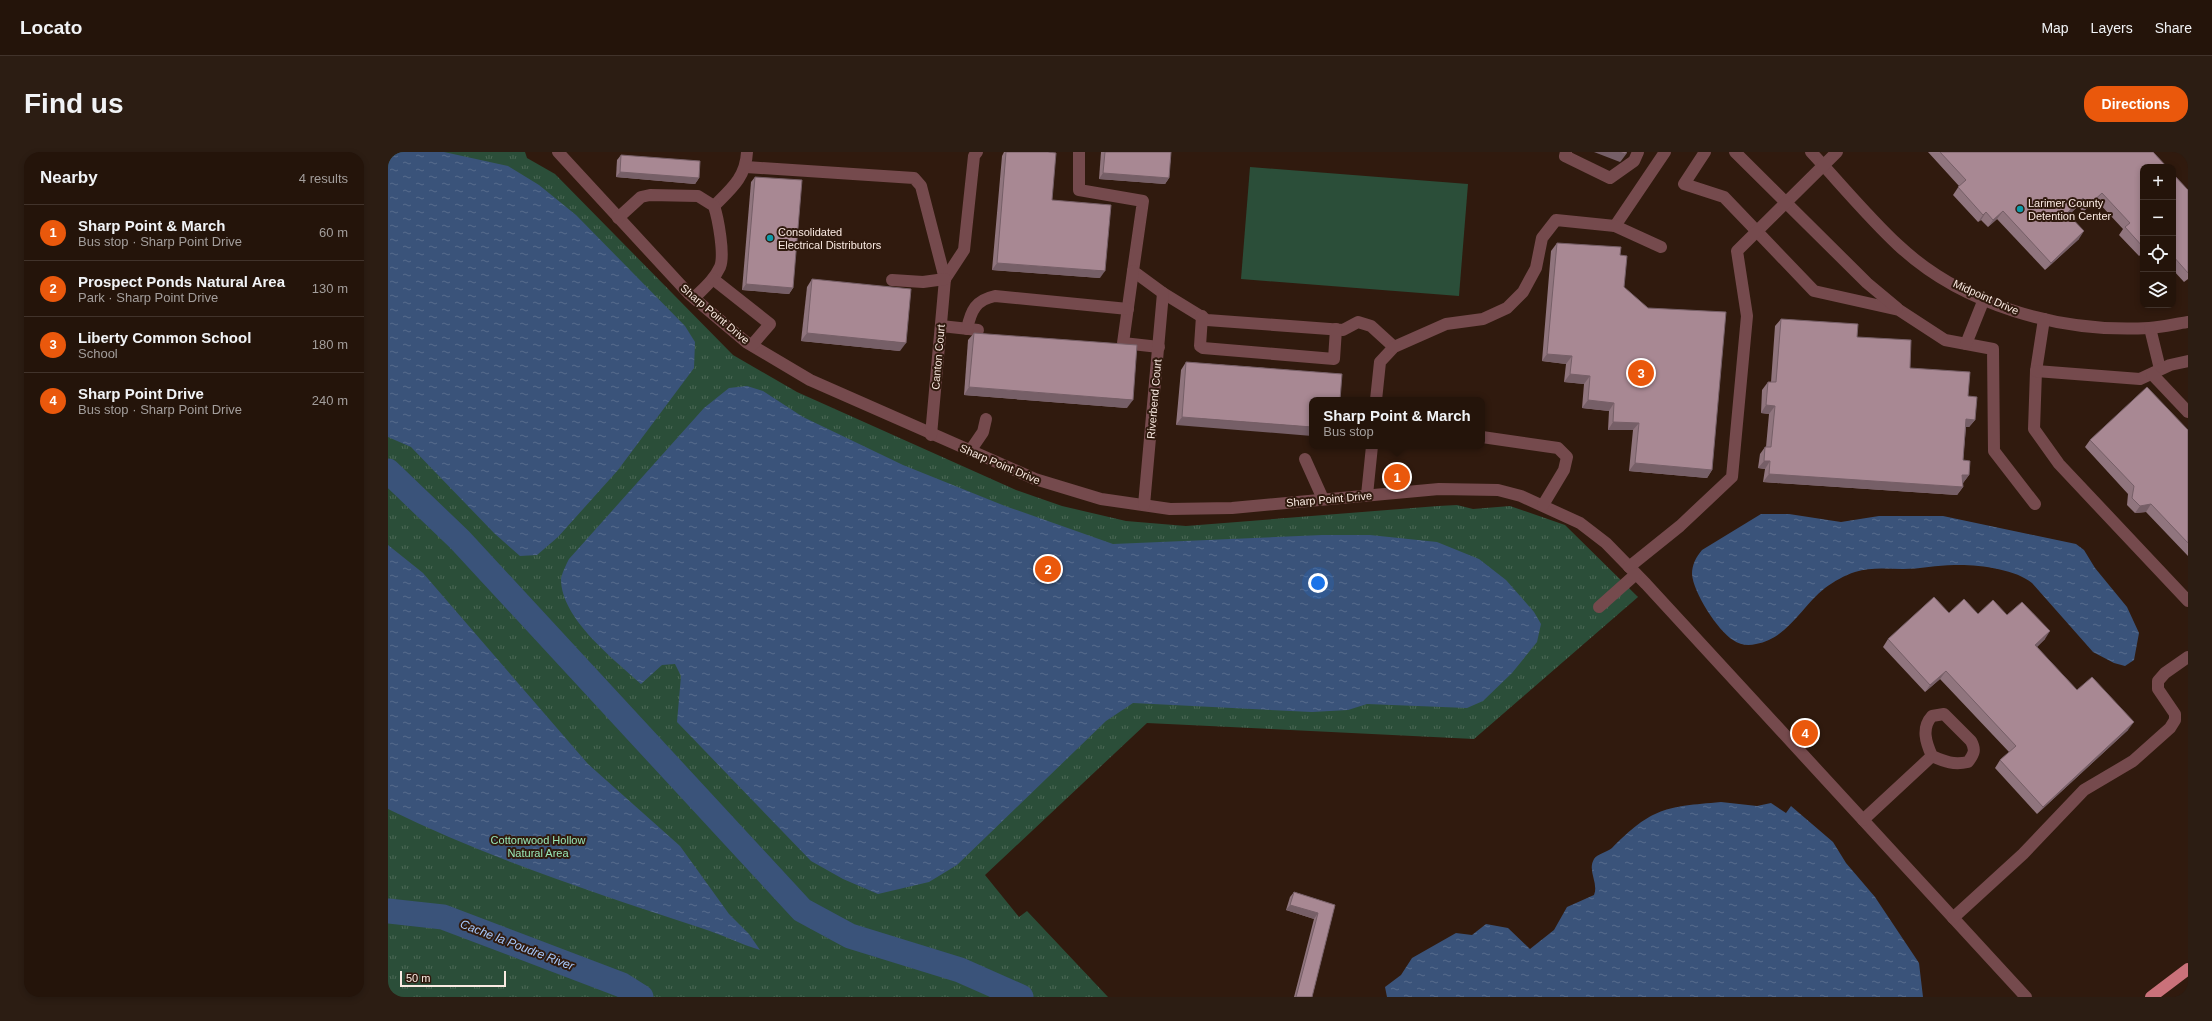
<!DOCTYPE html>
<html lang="en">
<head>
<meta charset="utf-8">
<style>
  body { margin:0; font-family:Helvetica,sans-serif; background:#2c1d13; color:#f1f3f6 }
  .controls { position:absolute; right:12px; top:12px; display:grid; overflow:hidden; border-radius:8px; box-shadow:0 2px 6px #0003 }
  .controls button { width:36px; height:36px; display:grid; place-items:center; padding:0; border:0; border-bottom:1px solid #41332b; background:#24140a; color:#f1f3f6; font:20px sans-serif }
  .scale { position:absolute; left:12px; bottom:10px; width:106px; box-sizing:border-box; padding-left:4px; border:2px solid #faeae2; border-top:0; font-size:11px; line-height:14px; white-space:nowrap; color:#faeae2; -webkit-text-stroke:3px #301a0e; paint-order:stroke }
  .you { position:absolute; left:930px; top:431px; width:14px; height:14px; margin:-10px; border:3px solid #fff; border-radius:50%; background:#1a73e8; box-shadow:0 0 0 6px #1a73e833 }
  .badge { display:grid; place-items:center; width:26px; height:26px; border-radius:50%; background:#ea580c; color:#fff; font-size:13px; font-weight:700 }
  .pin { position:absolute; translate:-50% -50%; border:2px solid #fff; box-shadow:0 1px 4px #0006 }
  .popup { position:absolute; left:921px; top:245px; width:176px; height:52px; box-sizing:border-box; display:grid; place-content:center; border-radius:8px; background:#24140a; filter:drop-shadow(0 1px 3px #0005); font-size:13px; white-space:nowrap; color:#a39e9c }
  .popup b { font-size:15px; color:#f1f3f6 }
  .popup::after { content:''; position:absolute; left:50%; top:100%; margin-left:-8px; border:8px solid transparent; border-top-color:#24140a }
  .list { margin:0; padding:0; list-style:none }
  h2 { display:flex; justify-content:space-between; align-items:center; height:52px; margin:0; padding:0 16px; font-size:17px }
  h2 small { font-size:13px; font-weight:400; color:#a39e9c }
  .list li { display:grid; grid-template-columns:26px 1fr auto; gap:12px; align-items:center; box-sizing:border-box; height:56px; padding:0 16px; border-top:1px solid #41332b }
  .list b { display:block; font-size:15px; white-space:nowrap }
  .list p { margin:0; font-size:13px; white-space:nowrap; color:#a39e9c }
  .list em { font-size:13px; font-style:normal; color:#a39e9c }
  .icon { flex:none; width:22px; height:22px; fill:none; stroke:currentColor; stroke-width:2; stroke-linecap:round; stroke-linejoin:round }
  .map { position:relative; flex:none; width:1800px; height:845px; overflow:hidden; border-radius:16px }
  header { display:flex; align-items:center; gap:24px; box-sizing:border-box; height:56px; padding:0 20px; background:#24140a; border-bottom:1px solid #41332b }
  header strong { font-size:19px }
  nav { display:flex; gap:22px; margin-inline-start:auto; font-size:14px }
  .intro { display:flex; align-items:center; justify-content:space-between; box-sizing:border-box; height:96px; padding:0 24px }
  h1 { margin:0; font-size:28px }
  .button { padding:10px 18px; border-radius:16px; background:#ea580c; color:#fff; font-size:14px; font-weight:700 }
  main { display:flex; gap:24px; padding:0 24px }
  aside { flex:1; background:#24140a; border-radius:16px; box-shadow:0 2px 6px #0003 }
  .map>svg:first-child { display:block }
  .green { fill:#2b4e39 }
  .park { fill:url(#park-tufts) }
  .water { fill:url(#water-ripples) }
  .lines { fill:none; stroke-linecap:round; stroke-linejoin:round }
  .river { stroke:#3a537a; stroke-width:25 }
  .minor { stroke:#754a4d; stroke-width:12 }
  .major { stroke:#ca717a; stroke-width:12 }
  .wall { fill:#90757e }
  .shaded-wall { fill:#765f67 }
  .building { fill:#a88893; stroke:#765f67 }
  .culture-dot { fill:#0f9aa8; stroke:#301a0e; stroke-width:1.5 }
  .labels { text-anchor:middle; stroke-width:4; stroke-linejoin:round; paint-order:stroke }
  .poi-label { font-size:11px; fill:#faeae2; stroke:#301a0e; text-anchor:start }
  .street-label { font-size:11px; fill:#faeae2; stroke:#301a0e }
  .park-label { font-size:11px; fill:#99e7b6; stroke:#301a0e }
  .water-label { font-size:12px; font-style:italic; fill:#a7c9fd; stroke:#301a0e }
</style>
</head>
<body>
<header>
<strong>Locato</strong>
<nav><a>Map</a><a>Layers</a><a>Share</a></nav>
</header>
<div class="intro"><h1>Find us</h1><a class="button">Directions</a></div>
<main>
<aside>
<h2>Nearby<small>4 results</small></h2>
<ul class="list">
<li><span class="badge">1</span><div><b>Sharp Point &amp; March</b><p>Bus stop · Sharp Point Drive</p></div><em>60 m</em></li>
<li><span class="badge">2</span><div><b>Prospect Ponds Natural Area</b><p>Park · Sharp Point Drive</p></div><em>130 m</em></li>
<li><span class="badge">3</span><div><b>Liberty Common School</b><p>School</p></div><em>180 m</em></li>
<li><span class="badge">4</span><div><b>Sharp Point Drive</b><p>Bus stop · Sharp Point Drive</p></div><em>240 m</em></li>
</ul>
</aside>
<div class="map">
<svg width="1800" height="845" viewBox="0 0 1800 845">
  <defs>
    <pattern id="park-tufts" width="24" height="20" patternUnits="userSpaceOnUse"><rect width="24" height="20" fill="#2b4e39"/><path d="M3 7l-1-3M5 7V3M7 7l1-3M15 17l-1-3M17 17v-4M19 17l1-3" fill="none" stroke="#4b6855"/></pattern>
    <pattern id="water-ripples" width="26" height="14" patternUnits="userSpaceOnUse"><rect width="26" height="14" fill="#3a537a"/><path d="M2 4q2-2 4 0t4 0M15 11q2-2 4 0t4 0" fill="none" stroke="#576c8d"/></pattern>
  </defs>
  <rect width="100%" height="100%" fill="#301a0e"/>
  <polygon class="green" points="862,15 1080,32 1071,144 853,127"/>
  <polygon class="park" points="0,0 137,0 139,6 167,22 345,203 409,240 628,338 674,354 738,369 798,374 1050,354 1069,353 1085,357 1122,354 1177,373 1250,445 1086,587 759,571 597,723 631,765 639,759 720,845 0,845"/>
  <g class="water">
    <polygon points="0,0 56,0 120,14 151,33 188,63 297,174 307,190 306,216 230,318 170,385 149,403 132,404 106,381 23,295 0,285"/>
    <path d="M359,234L375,239L415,265L515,313L617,354L725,392L934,383H982L1049,390L1091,407L1118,428L1146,460L1153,472L1149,490L1124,521L1095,549L1079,556L979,552L960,558L924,560L745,551L718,569L569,713L541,730L490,742L455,727L423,709L289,570L293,524L287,512L274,513L253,532C226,507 173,467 173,427C174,421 178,413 181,407L316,256L341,236Z"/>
    <path d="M1373,362H1401L1453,370L1491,364H1555L1688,392L1696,398L1707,416L1739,455L1751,481L1746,508L1737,514L1726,511L1705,500L1644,431C1628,417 1588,412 1566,413C1549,413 1532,417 1515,417C1499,417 1483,415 1467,420C1457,423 1445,430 1437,436C1414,454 1399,487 1368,492C1360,494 1352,493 1345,488C1330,479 1305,440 1304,422C1304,413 1308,405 1314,398Z"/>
    <path d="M0,393L35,421L200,612L292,694L341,762L361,782L372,798C352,792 333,782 313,776C207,741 100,706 0,657Z"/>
    <path d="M1333,650L1369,654L1383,651L1398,661L1403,654L1445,690L1458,711L1487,745L1531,811L1535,845H999L997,835L1013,823L1024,806L1068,781L1084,783L1098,772L1120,776L1142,797L1166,778L1179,755L1206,743C1211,731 1199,719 1206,707C1209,702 1219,700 1224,696C1265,655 1277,655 1333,650Z"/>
  </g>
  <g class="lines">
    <g class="river">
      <polyline points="0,319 72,388 414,758 462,784 572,818 633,845"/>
      <polyline points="0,759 55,765 234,833 253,845"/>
    </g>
    <g class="minor">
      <polyline points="170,0 301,142 358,190 422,228 647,327 713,347 782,357 844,356 1051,337 1110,338 1133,344 1192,371 1218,391 1258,432 1638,845"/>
      <polyline points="691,0 691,38 755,49 745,119 775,141 819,168 955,178 970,170 983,174 1006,195"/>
      <polyline points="1178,0 1177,4 1222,26 1246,9 1250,0"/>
      <polyline points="1317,0 1296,32 1336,45 1426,139 1511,158 1557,188 1605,197 1606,299 1647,352"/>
      <polyline points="1347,0 1479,131 1509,156"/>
      <path d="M1423,0C1452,31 1479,64 1510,93C1575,154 1673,181 1761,176C1774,175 1787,172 1800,170"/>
      <polyline points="358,15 526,26 533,34 557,127 543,283"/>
      <path d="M326,54C343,37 358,25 359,0"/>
      <path d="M230,66L253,45L262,43L310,44L326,54C330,66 337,103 332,115C326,128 316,136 306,146"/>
      <polyline points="1227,74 1277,0"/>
      <polyline points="745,119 735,191 771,195"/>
      <polyline points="325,127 382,172 364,193"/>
      <polyline points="557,127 576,98 586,4 589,0"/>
      <polyline points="504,128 535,130 557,127"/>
      <polyline points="814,164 812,194 815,196 946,207 948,177"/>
      <polyline points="1656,167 1648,219 1646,277 1671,312 1800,449"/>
      <polyline points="553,174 590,178"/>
      <polyline points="1762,176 1772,217"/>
      <path d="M579,177C583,158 588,148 607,144L740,157"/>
      <polyline points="1578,192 1596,147"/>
      <polyline points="1648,219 1752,227 1782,213 1800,209"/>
      <polyline points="1764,222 1800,260"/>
      <polyline points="988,248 992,210 1006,195 1058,172 1095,167 1119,156 1135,140 1148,116 1154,86 1168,68 1227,74 1273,95"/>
      <polyline points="1094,285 1170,296 1179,305 1176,318 1155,353"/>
      <polyline points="582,299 595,280 598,267"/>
      <polyline points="917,307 935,347"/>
      <polyline points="979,343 984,294"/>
      <polyline points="756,353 775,141"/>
      <polyline points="1241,415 1292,374 1344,325 1359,164 1349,99 1449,0"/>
      <polyline points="1211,455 1248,422"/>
      <path d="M1475,668L1544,604C1557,610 1566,613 1580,610C1586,602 1588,598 1583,589L1556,562L1544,564C1533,576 1538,591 1544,604"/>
      <polyline points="1565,766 1635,702 1696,638 1745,609 1782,576 1787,568 1787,562 1770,537 1770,529 1777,521 1800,505"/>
    </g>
    <polyline class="major" points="1763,845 1800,817"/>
  </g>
  <g class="wall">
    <polygon points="616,0 660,0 664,48 712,126 604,118 614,4"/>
    <polygon points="713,0 783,0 781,26 777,32 711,27"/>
    <polygon points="1540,0 1765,0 1755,15 1755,101 1751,104 1731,83 1735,77 1708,48 1695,60 1690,54 1681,63 1691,87 1657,118 1609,67 1600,75 1593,68 1590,70 1565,43 1571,34"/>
    <polygon points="233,3 311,26 307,32 228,25 229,8"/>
    <polygon points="1785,22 1800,38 1800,127 1796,130 1785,118"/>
    <polygon points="367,25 405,136 401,142 354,138 363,30"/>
    <polygon points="1169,91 1232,103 1236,135 1324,318 1319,326 1241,319 1245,278 1220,278 1221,259 1194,256 1196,232 1176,230 1178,212 1154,209 1163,99"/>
    <polygon points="424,127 512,199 413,189 419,135"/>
    <polygon points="1393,167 1469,185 1522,216 1580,244 1587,268 1581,275 1578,275 1575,308 1581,323 1575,331 1575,335 1569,343 1375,330 1377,317 1370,316 1372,302 1377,295 1378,295 1381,262 1373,261 1374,238 1380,230 1383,230 1387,174"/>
    <polygon points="586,181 739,256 576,243 580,188"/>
    <polygon points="798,210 954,222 788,273 793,218"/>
    <polygon points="1800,278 1800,404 1758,360 1747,361 1739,353 1740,342 1697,295 1702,288"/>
    <polygon points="1561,461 1619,463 1657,487 1649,495 1689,538 1740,578 1649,662 1607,616 1612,608 1621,600 1552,527 1537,540 1495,495 1500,487"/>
    <polygon points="906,740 947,753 924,845 906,845 926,767 898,758 902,745"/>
  </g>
  <g class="shaded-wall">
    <polygon points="1206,0 1231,0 1239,1 1233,9 1232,10"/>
    <polygon points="232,20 311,26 307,32 228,25"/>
    <polygon points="715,21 781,26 777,32 711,27"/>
    <polygon points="1714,41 1708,48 1695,60 1701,53"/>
    <polygon points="1695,46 1690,54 1674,69 1679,61"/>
    <polygon points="1615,59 1609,67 1600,75 1605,68"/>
    <polygon points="1598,60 1593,68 1590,70 1595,63"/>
    <polygon points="1696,79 1691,87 1657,118 1663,111"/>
    <polygon points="609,111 717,119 712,126 604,118"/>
    <polygon points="358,132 405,136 401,142 354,138"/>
    <polygon points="419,181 518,191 512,199 413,189"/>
    <polygon points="1159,202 1184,204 1178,212 1154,209"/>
    <polygon points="1182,222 1202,224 1196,232 1176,230"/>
    <polygon points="581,235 745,248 739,256 576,243"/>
    <polygon points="1200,248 1226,251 1221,259 1194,256"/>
    <polygon points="1378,253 1387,254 1381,262 1373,261"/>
    <polygon points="794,265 924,275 924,284 788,273"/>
    <polygon points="1578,267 1587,268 1581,275 1573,275"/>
    <polygon points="1225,270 1251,271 1245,278 1220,278"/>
    <polygon points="1376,309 1382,309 1377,317 1370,316"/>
    <polygon points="1247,311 1324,318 1319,326 1241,319"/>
    <polygon points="1381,322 1575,335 1569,343 1375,330"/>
    <polygon points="1574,323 1581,323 1575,331 1569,331"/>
    <polygon points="1763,352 1758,360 1747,361 1752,354"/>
    <polygon points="1662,479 1657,487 1642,501 1647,493"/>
    <polygon points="1558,519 1552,527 1537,540 1542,533"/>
    <polygon points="1746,570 1740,578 1649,662 1655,655"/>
    <polygon points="902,753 930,761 926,767 898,758"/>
  </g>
  <g class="building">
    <polygon points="618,0 660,0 668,1 664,48 723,53 717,119 609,111"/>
    <polygon points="717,0 783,0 781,26 715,21"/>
    <polygon points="1231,0 1239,0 1237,2"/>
    <polygon points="1552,0 1765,0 1779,15 1755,15 1755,95 1737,75 1742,71 1714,41 1701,53 1695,46 1679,61 1696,79 1663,111 1615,59 1605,68 1598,60 1595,63 1570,35 1578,28"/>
    <polygon points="233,3 312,9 311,26 232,20"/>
    <polygon points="1785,22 1800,38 1800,121 1785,104"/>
    <polygon points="367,25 414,28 405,136 358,132"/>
    <polygon points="1169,91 1233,95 1232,103 1239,104 1236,135 1260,156 1338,160 1324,318 1247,311 1251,271 1225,270 1226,251 1200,248 1202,224 1182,222 1184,204 1159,202"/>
    <polygon points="424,127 523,137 518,191 419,181"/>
    <polygon points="1393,167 1470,172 1469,185 1523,188 1522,216 1582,220 1580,244 1589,245 1587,268 1578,267 1575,308 1582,309 1581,323 1574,323 1575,335 1381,322 1382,309 1376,309 1377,295 1383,295 1387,254 1378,253 1380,230 1388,230"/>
    <polygon points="586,181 749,193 745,248 581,235"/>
    <polygon points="798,210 954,222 952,248 924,248 924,275 794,265"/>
    <polygon points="1759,235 1800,278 1800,391 1763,352 1752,354 1744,346 1746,334 1702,288"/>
    <polygon points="1546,445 1561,461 1576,447 1590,462 1605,448 1619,463 1634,450 1662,479 1647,493 1689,538 1704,525 1746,570 1655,655 1612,608 1628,594 1558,519 1542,533 1500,487"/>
    <polygon points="906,740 947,753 924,845 908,845 930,761 902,753"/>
  </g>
  <g class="culture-dot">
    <circle cx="1632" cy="57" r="4"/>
    <circle cx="382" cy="86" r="4"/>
  </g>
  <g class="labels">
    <g class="poi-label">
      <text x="1640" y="55">Larimer County<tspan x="1640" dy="13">Detention Center</tspan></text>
      <text x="390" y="84">Consolidated<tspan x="390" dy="13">Electrical Distributors</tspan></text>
    </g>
    <g class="street-label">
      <text transform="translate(1598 145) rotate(24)" y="4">Midpoint Drive</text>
      <text transform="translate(327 162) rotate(40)" y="4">Sharp Point Drive</text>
      <text transform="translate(550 205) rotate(-85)" y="4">Canton Court</text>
      <text transform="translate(766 247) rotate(-85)" y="4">Riverbend Court</text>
      <text transform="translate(612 312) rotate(23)" y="4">Sharp Point Drive</text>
      <text transform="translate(941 347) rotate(-5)" y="4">Sharp Point Drive</text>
    </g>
    <g class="park-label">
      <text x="150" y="692">Cottonwood Hollow<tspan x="150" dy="13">Natural Area</tspan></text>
    </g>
    <g class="water-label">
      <text transform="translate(129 793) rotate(21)" y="4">Cache la Poudre River</text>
    </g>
  </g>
</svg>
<div class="controls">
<button>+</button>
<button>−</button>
<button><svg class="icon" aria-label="locate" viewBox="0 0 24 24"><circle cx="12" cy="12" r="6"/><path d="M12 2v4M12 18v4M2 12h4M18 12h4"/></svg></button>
<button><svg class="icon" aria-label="layers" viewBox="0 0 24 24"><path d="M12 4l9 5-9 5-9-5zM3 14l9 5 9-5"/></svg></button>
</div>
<div class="scale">50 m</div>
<div class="you"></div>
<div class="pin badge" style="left:1009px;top:325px">1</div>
<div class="popup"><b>Sharp Point &amp; March</b>Bus stop</div>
<div class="pin badge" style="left:660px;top:417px">2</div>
<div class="pin badge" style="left:1253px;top:221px">3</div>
<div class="pin badge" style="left:1417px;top:581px">4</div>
</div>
</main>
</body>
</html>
